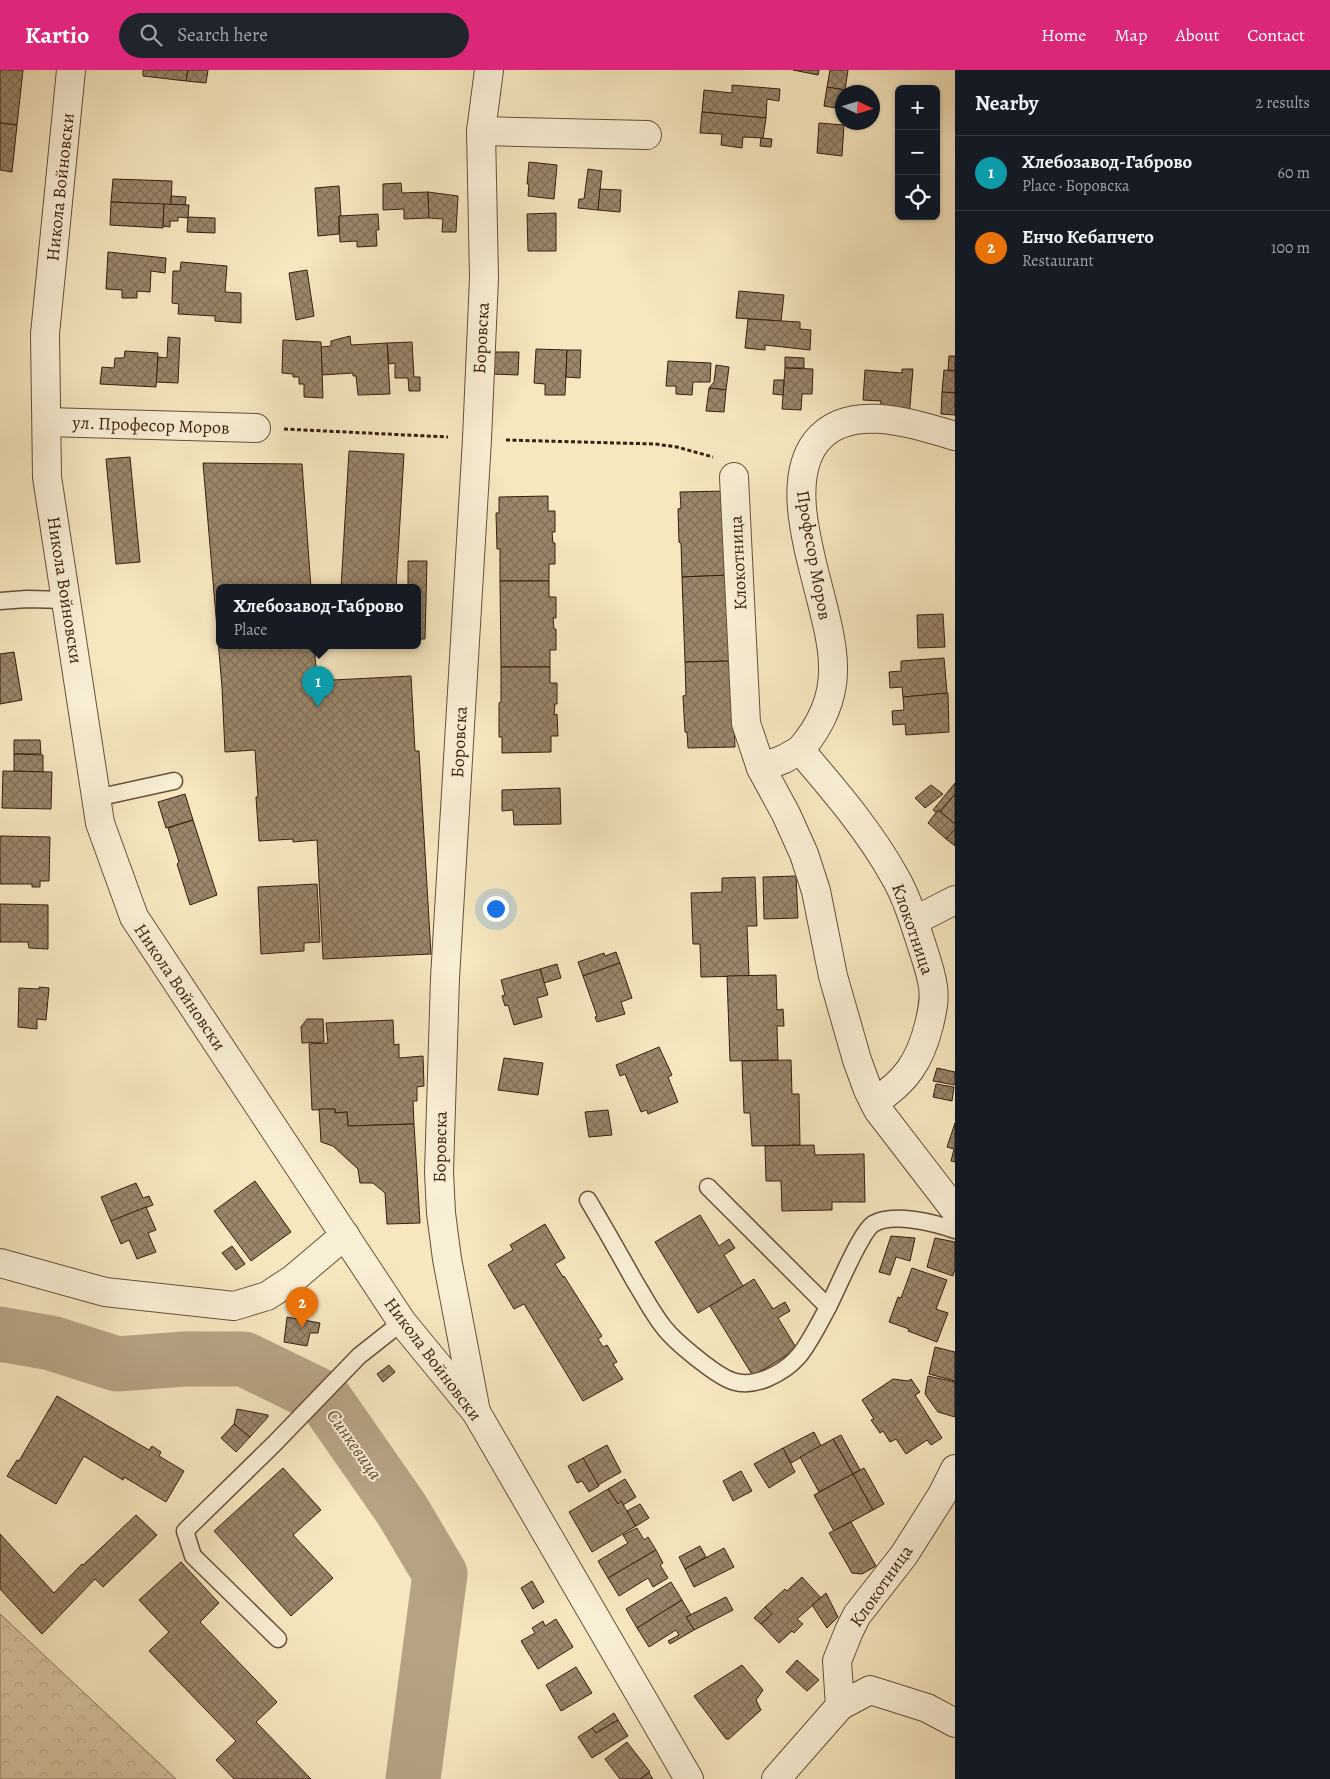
<!DOCTYPE html>
<html lang="en">
<head>
<meta charset="utf-8">
<style>
  body { margin:0; font-family:Alegreya,serif; background:#20242c; color:#f1f3f6 }
  .controls { position:absolute; right:15px; top:15px; display:grid; overflow:hidden; border-radius:8px; box-shadow:0 1px 4px #0004 }
  .controls button { width:45px; height:45px; display:grid; place-items:center; padding:0; border:0; border-bottom:1px solid #363941; background:#171b24; color:#f1f3f6; font:25px sans-serif }
  .compass { position:absolute; left:835px; top:15px; width:45px; height:45px; border-radius:50%; background:#171b24; box-shadow:0 1px 4px #0004; rotate:94deg }
  .you { position:absolute; left:495px; top:838px; width:18px; height:18px; margin:-12px; border:4px solid #fff; border-radius:50%; background:#1a73e8; box-shadow:0 0 0 8px #1a73e833 }
  .badge { display:grid; place-items:center; width:32px; height:32px; border-radius:50%; background:#db2777; color:#fff; font-size:16px; font-weight:700 }
  .pin { position:absolute; translate:-50% -41px; filter:drop-shadow(0 1px 2px #0008) }
  .pin::after { content:''; position:absolute; top:26px; width:18px; height:15px; background:inherit; clip-path:polygon(0 0,100% 0,50% 100%) }
  .popup { position:absolute; left:216px; top:514px; width:205px; height:65px; box-sizing:border-box; display:grid; place-content:center; border-radius:8px; background:#171b24; filter:drop-shadow(0 1px 4px #0005); font-size:16px; white-space:nowrap; color:#9ea1a6 }
  .popup b { font-size:19px; color:#f1f3f6 }
  .popup::after { content:''; position:absolute; left:50%; top:100%; margin-left:-10px; border:10px solid transparent; border-top-color:#171b24 }
  .list { margin:0; padding:0; list-style:none }
  h2 { display:flex; justify-content:space-between; align-items:center; height:65px; margin:0; padding:0 20px; font-size:21px }
  h2 small { font-size:16px; font-weight:400; color:#9ea1a6 }
  .list li { display:grid; grid-template-columns:32px 1fr auto; gap:15px; align-items:center; box-sizing:border-box; height:75px; padding:0 20px; border-top:1px solid #363941 }
  .list b { display:block; font-size:19px; white-space:nowrap }
  .list p { margin:0; font-size:16px; white-space:nowrap; color:#9ea1a6 }
  .list em { font-size:16px; font-style:normal; color:#9ea1a6 }
  .icon { flex:none; width:28px; height:28px; fill:none; stroke:currentColor; stroke-width:2; stroke-linecap:round; stroke-linejoin:round }
  .map { position:relative; flex:none; width:955px; height:1709px; overflow:hidden }
  header { display:flex; align-items:center; gap:30px; box-sizing:border-box; height:70px; padding:0 25px; background:#db2777; color:#fff }
  header strong { font-size:24px }
  nav { display:flex; gap:28px; margin-inline-start:auto; font-size:18px }
  .search { width:350px; height:45px; background:#20242c; display:flex; align-items:center; gap:12px; box-sizing:border-box; padding:0 18px; border-radius:28px; color:#9ea1a6; font-size:19px }
  main { display:flex }
  aside { flex:1; background:#171b24 }
  .map>svg:first-child { display:block }
  .forest { fill:url(#forest-crowns); stroke:#887258 }
  .lines { fill:none; stroke-linecap:round; stroke-linejoin:round }
  .river { stroke:#b6a384; stroke-width:55 }
  .building { fill:url(#building-cross-hatch); stroke:#391e10 }
  .service-casing { stroke:#68503c; stroke-width:19 }
  .minor-casing { stroke:#68503c; stroke-width:30 }
  .tertiary-casing { stroke:#68503c; stroke-width:30 }
  .path { stroke:#391e10; stroke-width:3; stroke-dasharray:4 2.5; stroke-linecap:butt }
  .service { stroke:#f9efd5; stroke-width:16 }
  .minor { stroke:#f9efd5; stroke-width:28 }
  .tertiary { stroke:#f9efd5; stroke-width:28 }
  .labels { text-anchor:middle; stroke-width:4; stroke-linejoin:round; paint-order:stroke }
  .street-label { font-size:18px; fill:#391e10; stroke:#f9efd5 }
  .water-label { font-size:19px; font-style:italic; fill:#654d39; stroke:#f9efd5 }
</style>
</head>
<body>
<header>
<strong>Kartio</strong>
<div class="search"><svg class="icon" aria-label="search" viewBox="0 0 24 24"><circle cx="10" cy="10" r="6"/><path d="M15 15l6 6"/></svg>Search here</div>
<nav><a>Home</a><a>Map</a><a>About</a><a>Contact</a></nav>
</header>
<main>
<div class="map">
<svg width="955" height="1709" viewBox="0 0 955 1709">
  <defs>
    <pattern id="forest-crowns" width="20" height="18" patternUnits="userSpaceOnUse" patternTransform="scale(1.25)"><rect width="20" height="18" fill="#d6c5a1"/><path d="M2 6a3 3 0 1 1 6 0M12 15a3 3 0 1 1 6 0" fill="none" stroke="#b8a98a"/></pattern>
    <pattern id="building-cross-hatch" width="8" height="8" patternUnits="userSpaceOnUse" patternTransform="scale(1.25)"><rect width="8" height="8" fill="#9b876b"/><path d="M0 0l8 8M0 8l8-8" fill="none" stroke="#7f6e57"/></pattern>
  </defs>
  <rect width="100%" height="100%" fill="#f6e7bf"/>
  <filter id="stains"><feTurbulence type="fractalNoise" baseFrequency=".004" numOctaves="4"/><feColorMatrix values="0 0 0 0 .2 0 0 0 0 .09 0 0 0 0 .02 0 0 0 .5 -.17"/></filter>
  <radialGradient id="worn" r=".72"><stop offset=".6" stop-color="#630" stop-opacity="0"/><stop offset="1" stop-color="#630" stop-opacity=".3"/></radialGradient>
  <polygon class="forest" points="0,1544 175,1708 176,1709 0,1709"/>
  <g class="lines">
    <polyline class="river" points="0,1264 51,1273 117,1294 185,1289 244,1289 324,1328 402,1440 440,1504 413,1709"/>
  </g>
  <g class="building">
    <polygon points="0,0 23,0 17,55 0,53"/>
    <polygon points="143,0 188,0 186,11 143,6"/>
    <polygon points="188,0 208,0 206,13 186,11"/>
    <polygon points="793,0 819,0 818,5"/>
    <polygon points="830,0 848,0 845,20 827,17"/>
    <polygon points="732,15 780,19 779,31 767,29 766,48 702,42 704,20 732,23"/>
    <polygon points="827,17 845,20 844,22 842,22 842,39 824,36"/>
    <polygon points="702,42 766,48 763,68 743,67 742,78 721,75 722,64 700,63"/>
    <polygon points="0,53 17,55 12,102 0,100"/>
    <polygon points="819,53 844,55 842,86 817,83"/>
    <polygon points="761,68 772,69 771,77 760,76"/>
    <polygon points="529,92 557,95 554,129 528,126 529,114 527,114"/>
    <polygon points="588,99 602,101 598,140 578,138 579,129 584,129"/>
    <polygon points="113,109 172,111 171,135 111,132"/>
    <polygon points="401,113 402,123 428,122 429,148 404,149 404,139 383,140 383,114"/>
    <polygon points="339,116 341,146 339,146 339,164 318,166 315,118"/>
    <polygon points="600,119 621,120 620,142 598,140"/>
    <polygon points="428,122 458,126 456,162 442,162 443,149 429,148"/>
    <polygon points="171,126 186,127 185,135 171,135"/>
    <polygon points="111,132 164,134 163,158 110,155"/>
    <polygon points="164,134 189,135 188,148 178,147 178,151 170,151 170,157 163,156"/>
    <polygon points="556,143 556,181 528,181 527,144"/>
    <polygon points="378,144 379,160 376,160 377,176 357,177 357,171 340,172 339,146"/>
    <polygon points="188,147 215,148 215,163 187,162"/>
    <polygon points="108,182 166,188 165,203 151,201 150,222 137,221 137,228 122,228 122,220 106,219"/>
    <polygon points="181,192 227,196 225,222 241,223 241,253 215,251 215,246 178,244 179,234 172,233 173,201 180,201"/>
    <polygon points="307,200 314,246 296,250 289,203"/>
    <polygon points="739,221 784,225 781,251 736,248"/>
    <polygon points="748,249 800,252 800,259 811,260 810,280 765,275 765,280 745,278"/>
    <polygon points="350,266 351,275 387,273 390,324 358,325 356,306 353,306 353,303 322,305 321,277 331,276 331,271"/>
    <polygon points="168,267 180,268 178,313 156,312 158,287 167,288"/>
    <polygon points="283,270 321,272 323,328 304,327 304,314 299,314 299,307 293,307 293,304 282,303"/>
    <polygon points="412,272 414,307 420,307 420,321 409,321 408,308 395,308 395,293 389,294 387,273"/>
    <polygon points="536,279 567,280 565,325 545,325 545,314 534,313"/>
    <polygon points="567,280 581,280 580,308 566,307"/>
    <polygon points="125,281 158,283 156,317 100,314 102,297 114,298 115,288 124,288"/>
    <polygon points="493,282 519,282 518,305 491,304"/>
    <polygon points="949,286 955,286 955,301 948,300"/>
    <polygon points="785,287 804,288 804,298 785,298"/>
    <polygon points="668,291 711,293 710,312 693,312 692,325 676,324 676,316 666,316"/>
    <polygon points="716,295 729,297 726,320 709,318 714,312"/>
    <polygon points="785,298 813,299 812,324 802,324 801,340 782,339"/>
    <polygon points="902,299 913,299 909,348 880,341 881,331 863,330 865,300 902,303"/>
    <polygon points="944,300 955,301 955,323 942,322"/>
    <polygon points="774,310 784,310 783,325 773,324"/>
    <polygon points="709,318 726,320 724,342 706,341"/>
    <polygon points="942,322 955,323 955,345 941,344"/>
    <polygon points="349,381 404,384 396,518 341,518"/>
    <polygon points="130,387 140,492 116,494 106,389"/>
    <polygon points="203,393 302,394 311,518 219,518 219,576 314,576 317,608 333,608 333,610 411,606 415,681 419,681 422,732 431,884 323,889 317,770 293,772 293,769 259,771 256,727 258,727 255,680 225,682 222,617"/>
    <polygon points="727,421 729,505 682,507 681,474 679,472 678,439 681,438 680,422"/>
    <polygon points="548,426 548,441 555,441 555,462 552,462 553,473 555,473 555,494 549,494 549,511 500,511 500,479 497,479 496,443 499,443 499,427"/>
    <polygon points="408,491 427,491 425,569 417,569 417,518 408,518"/>
    <polygon points="729,505 732,591 685,592 682,507"/>
    <polygon points="500,511 549,511 549,527 556,527 556,548 553,548 554,559 556,559 556,580 550,580 550,597 501,597"/>
    <polygon points="943,544 945,577 918,578 917,545"/>
    <polygon points="14,582 22,630 0,634 0,584"/>
    <polygon points="944,588 947,623 903,627 902,617 890,618 889,602 901,601 901,591"/>
    <polygon points="732,591 735,677 688,678 687,662 685,662 683,627 683,626 686,625 685,592"/>
    <polygon points="501,597 550,597 550,613 557,613 557,634 555,634 554,645 557,644 558,666 551,666 551,682 502,683 502,667 499,667 499,633 501,632"/>
    <polygon points="948,623 949,662 906,665 905,654 893,655 892,641 904,640 903,627"/>
    <polygon points="14,670 40,670 41,684 14,684"/>
    <polygon points="14,684 43,685 43,702 14,701"/>
    <polygon points="3,701 52,702 51,739 2,738"/>
    <polygon points="955,713 955,724 940,742 938,740 937,743 933,740"/>
    <polygon points="931,715 943,724 925,738 915,728"/>
    <polygon points="560,718 561,754 514,755 513,740 502,741 502,720"/>
    <polygon points="185,724 193,750 166,758 158,732"/>
    <polygon points="955,724 955,754 940,742"/>
    <polygon points="938,740 955,754 955,759 946,769 928,753"/>
    <polygon points="193,750 217,825 190,835 177,794 179,792 168,758"/>
    <polygon points="955,759 955,776 946,769"/>
    <polygon points="0,766 50,767 49,811 40,811 40,817 32,817 32,814 0,814"/>
    <polygon points="796,806 798,848 764,849 763,807"/>
    <polygon points="755,807 757,856 747,856 749,906 701,907 700,874 693,874 691,823 722,822 722,808"/>
    <polygon points="317,814 320,872 304,873 304,881 261,884 258,817"/>
    <polygon points="0,834 48,835 48,879 29,878 28,872 0,872"/>
    <polygon points="616,882 620,893 583,906 578,892 604,883 605,886"/>
    <polygon points="620,893 632,928 621,932 625,944 597,952 595,947 597,946 583,906"/>
    <polygon points="557,894 561,908 544,913 540,899"/>
    <polygon points="540,899 548,925 537,928 542,947 514,955 508,935 505,936 502,926 505,925 501,910"/>
    <polygon points="776,905 777,940 783,939 784,956 777,956 778,990 730,991 727,906"/>
    <polygon points="39,917 49,918 46,950 37,949 37,959 18,957 19,918 39,919"/>
    <polygon points="307,949 323,949 324,972 302,973 301,957"/>
    <polygon points="393,950 394,975 399,974 399,988 423,986 424,1016 417,1017 417,1031 413,1031 414,1054 348,1056 347,1042 335,1043 335,1039 312,1040 309,974 328,973 326,953"/>
    <polygon points="659,977 672,1005 668,1007 678,1032 648,1044 647,1040 641,1042 625,1004 620,1006 616,995"/>
    <polygon points="504,988 543,993 538,1025 498,1020"/>
    <polygon points="791,990 792,1024 799,1024 800,1075 752,1076 750,1043 744,1043 742,991"/>
    <polygon points="937,998 955,1002 955,1015 933,1011"/>
    <polygon points="936,1014 954,1017 952,1031 933,1027"/>
    <polygon points="319,1039 335,1039 335,1043 347,1042 348,1056 414,1054 420,1153 387,1154 385,1123 373,1113 360,1113 358,1099 333,1076 321,1072"/>
    <polygon points="608,1040 612,1065 589,1067 585,1042"/>
    <polygon points="955,1053 955,1092 951,1091 954,1079 947,1077"/>
    <polygon points="814,1075 815,1085 864,1084 865,1132 832,1132 832,1140 782,1141 781,1111 766,1111 765,1076"/>
    <polygon points="255,1111 291,1162 251,1191 214,1141"/>
    <polygon points="136,1113 143,1128 149,1126 153,1135 111,1151 101,1127"/>
    <polygon points="146,1137 156,1160 148,1163 156,1182 137,1189 129,1170 121,1174 111,1151"/>
    <polygon points="700,1145 719,1176 729,1169 735,1178 724,1185 743,1216 698,1243 655,1172"/>
    <polygon points="545,1154 565,1188 555,1194 563,1207 564,1206 602,1266 598,1269 603,1277 607,1275 617,1292 613,1294 623,1309 583,1331 524,1234 514,1239 488,1195 513,1180 510,1175"/>
    <polygon points="891,1166 915,1168 910,1191 896,1187 890,1205 879,1202"/>
    <polygon points="935,1168 955,1172 955,1199 953,1206 927,1197"/>
    <polygon points="232,1176 245,1194 236,1200 222,1183"/>
    <polygon points="912,1198 947,1210 936,1239 948,1243 937,1272 908,1261 909,1259 889,1252 898,1227 901,1228"/>
    <polygon points="754,1209 773,1239 785,1232 790,1241 778,1248 797,1279 753,1306 710,1236"/>
    <polygon points="287,1247 320,1253 318,1263 310,1263 307,1276 284,1272"/>
    <polygon points="935,1277 955,1282 955,1311 929,1304"/>
    <polygon points="389,1295 395,1302 383,1312 377,1304"/>
    <polygon points="928,1306 955,1312 955,1347 938,1342 925,1324"/>
    <polygon points="893,1309 908,1311 911,1309 920,1322 915,1325 942,1368 931,1375 927,1370 906,1384 896,1369 890,1372 883,1361 880,1363 871,1350 874,1349 862,1330"/>
    <polygon points="57,1326 149,1380 152,1376 161,1382 159,1386 184,1401 166,1432 124,1407 123,1410 84,1386 56,1434 7,1406 17,1390 19,1391"/>
    <polygon points="237,1339 268,1345 268,1347 250,1367 234,1354"/>
    <polygon points="234,1354 250,1367 236,1382 221,1368"/>
    <polygon points="814,1362 821,1376 791,1393 783,1378"/>
    <polygon points="841,1365 860,1400 853,1404 833,1369"/>
    <polygon points="833,1369 853,1404 819,1422 800,1387"/>
    <polygon points="607,1375 621,1402 598,1415 583,1388"/>
    <polygon points="783,1378 795,1402 769,1418 754,1394"/>
    <polygon points="583,1388 599,1416 589,1422 582,1411 577,1413 568,1396"/>
    <polygon points="283,1398 321,1440 293,1465 333,1508 291,1546 214,1461"/>
    <polygon points="864,1398 884,1434 873,1440 853,1404"/>
    <polygon points="741,1401 752,1421 733,1431 723,1411"/>
    <polygon points="853,1404 873,1440 834,1461 814,1425"/>
    <polygon points="625,1409 636,1427 623,1435 621,1431 618,1434 608,1419"/>
    <polygon points="608,1419 618,1434 621,1431 636,1456 592,1482 569,1442"/>
    <polygon points="640,1434 649,1448 636,1456 627,1441"/>
    <polygon points="136,1445 157,1465 103,1517 95,1509 42,1564 0,1519 0,1464 54,1523 82,1494 83,1495"/>
    <polygon points="851,1452 876,1496 862,1504 852,1503 829,1463"/>
    <polygon points="637,1458 644,1470 648,1467 656,1480 608,1508 598,1491 628,1473 623,1465"/>
    <polygon points="700,1476 706,1487 685,1499 679,1487"/>
    <polygon points="724,1478 734,1497 694,1517 685,1499"/>
    <polygon points="656,1480 663,1493 660,1495 668,1508 653,1517 648,1508 619,1526 608,1508"/>
    <polygon points="181,1492 219,1533 200,1552 277,1632 256,1652 311,1709 234,1709 216,1690 236,1671 149,1581 169,1562 139,1530"/>
    <polygon points="802,1507 821,1528 797,1549 803,1554 794,1563 792,1561 779,1573 761,1554 772,1544 765,1537 785,1519 787,1521"/>
    <polygon points="532,1511 544,1532 533,1539 521,1518"/>
    <polygon points="671,1512 682,1530 637,1558 626,1539"/>
    <polygon points="826,1523 838,1547 827,1558 812,1535"/>
    <polygon points="726,1527 733,1540 694,1560 686,1547"/>
    <polygon points="682,1530 691,1545 686,1547 694,1560 670,1574 668,1571 679,1565 676,1560 649,1577 637,1558"/>
    <polygon points="765,1537 772,1544 761,1554 754,1548"/>
    <polygon points="556,1549 573,1577 538,1599 521,1571 535,1563 532,1558 543,1551 545,1556"/>
    <polygon points="797,1590 819,1610 807,1621 786,1602"/>
    <polygon points="742,1595 763,1620 756,1630 761,1640 729,1669 726,1669 694,1626"/>
    <polygon points="576,1597 592,1623 561,1641 546,1615"/>
    <polygon points="614,1643 618,1650 596,1663 592,1658"/>
    <polygon points="618,1650 628,1666 592,1688 578,1667 592,1658 596,1663"/>
    <polygon points="627,1672 650,1702 640,1709 620,1709 605,1689"/>
    <polygon points="649,1703 653,1709 640,1709"/>
  </g>
  <g class="lines">
    <defs>
      <g id="service">
        <polyline points="0,531 27,529 66,530"/>
        <polyline points="96,728 174,711"/>
        <polyline points="708,1117 828,1237"/>
        <path d="M588,1130C604,1157 620,1185 635,1212C645,1228 654,1246 666,1260C677,1273 690,1283 703,1293C725,1310 740,1320 768,1308C779,1303 788,1298 796,1289C806,1280 821,1250 828,1237C837,1220 860,1163 873,1154C892,1142 935,1153 955,1160"/>
        <polyline points="278,1569 193,1486 185,1461 274,1374 359,1286 402,1252"/>
      </g>
      <g id="minor">
        <polyline points="481,61 647,65"/>
        <polyline points="47,352 256,358"/>
        <polyline points="734,407 746,653 761,698 786,744 804,784 816,821 833,906 857,990 868,1020 878,1040 955,1140"/>
        <path d="M800,680C820,657 834,628 833,597C833,534 775,426 816,372C848,331 914,354 955,366"/>
        <path d="M761,698L784,689L800,680C834,720 869,760 895,807C906,826 913,848 920,870C925,886 931,901 933,917C935,930 932,942 929,955C920,991 906,1012 874,1032"/>
        <polyline points="914,851 955,830"/>
        <polyline points="0,1193 105,1222 234,1236 267,1226 293,1209 345,1165"/>
        <polyline points="476,1342 447,1189 441,1143 439,1102 445,908 477,369 484,208 481,61 489,0"/>
        <polyline points="840,1636 870,1620 927,1638 955,1653"/>
        <polyline points="776,1709 840,1636 837,1591 849,1561 857,1545 904,1485 942,1425 955,1399"/>
      </g>
      <polyline id="tertiary" points="71,0 45,264 47,407 100,753 134,847 402,1252 476,1342 689,1709"/>
    </defs>
    <use href="#service" class="service-casing"/>
    <use href="#minor" class="minor-casing"/>
    <use href="#tertiary" class="tertiary-casing"/>
    <g class="path">
      <polyline points="284,359 448,367"/>
      <polyline points="506,370 655,374 677,377 713,387"/>
    </g>
    <use href="#service" class="service"/>
    <use href="#minor" class="minor"/>
    <use href="#tertiary" class="tertiary"/>
  </g>
  <g class="labels">
    <g class="street-label">
      <text transform="translate(60 117) rotate(-84)" y="6">Никола Войновски</text>
      <text transform="translate(481 268) rotate(-87)" y="6">Боровска</text>
      <text transform="translate(151 355) rotate(2)" y="6">ул. Професор Моров</text>
      <text transform="translate(814 485) rotate(80)" y="6">Професор Моров</text>
      <text transform="translate(738 493) rotate(-93)" y="6">Клокотница</text>
      <text transform="translate(65 520) rotate(81)" y="6">Никола Войновски</text>
      <text transform="translate(459 672) rotate(-87)" y="6">Боровска</text>
      <text transform="translate(913 859) rotate(71)" y="6">Клокотница</text>
      <text transform="translate(180 917) rotate(56)" y="6">Никола Войновски</text>
      <text transform="translate(440 1077) rotate(-89)" y="6">Боровска</text>
      <text transform="translate(433 1289) rotate(53)" y="6">Никола Войновски</text>
      <text transform="translate(881 1516) rotate(-55)" y="6">Клокотница</text>
    </g>
    <g class="water-label">
      <text transform="translate(355 1374) rotate(55)" y="7">Синкевица</text>
    </g>
  </g>
  <rect width="100%" height="100%" filter="url(#stains)"/>
  <rect width="100%" height="100%" fill="url(#worn)"/>
</svg>
<div class="controls">
<button>+</button>
<button>−</button>
<button><svg class="icon" aria-label="locate" viewBox="0 0 24 24"><circle cx="12" cy="12" r="6"/><path d="M12 2v4M12 18v4M2 12h4M18 12h4"/></svg></button>
</div>
<svg class="compass" viewBox="-18 -18 36 36"><path d="M0-13l5 13h-10z" fill="#e53935"/><path d="M0 13l5-13h-10z" fill="#9ea1a6"/></svg>
<div class="you"></div>
<div class="pin badge" style="left:318px;top:637px;background:#0f9aa8">1</div>
<div class="popup"><b>Хлебозавод-Габрово</b>Place</div>
<div class="pin badge" style="left:302px;top:1258px;background:#e8710a">2</div>
</div>
<aside>
<h2>Nearby<small>2 results</small></h2>
<ul class="list">
<li><span class="badge" style="background:#0f9aa8">1</span><div><b>Хлебозавод-Габрово</b><p>Place · Боровска</p></div><em>60 m</em></li>
<li><span class="badge" style="background:#e8710a">2</span><div><b>Енчо Кебапчето</b><p>Restaurant</p></div><em>100 m</em></li>
</ul>
</aside>
</main>
</body>
</html>
